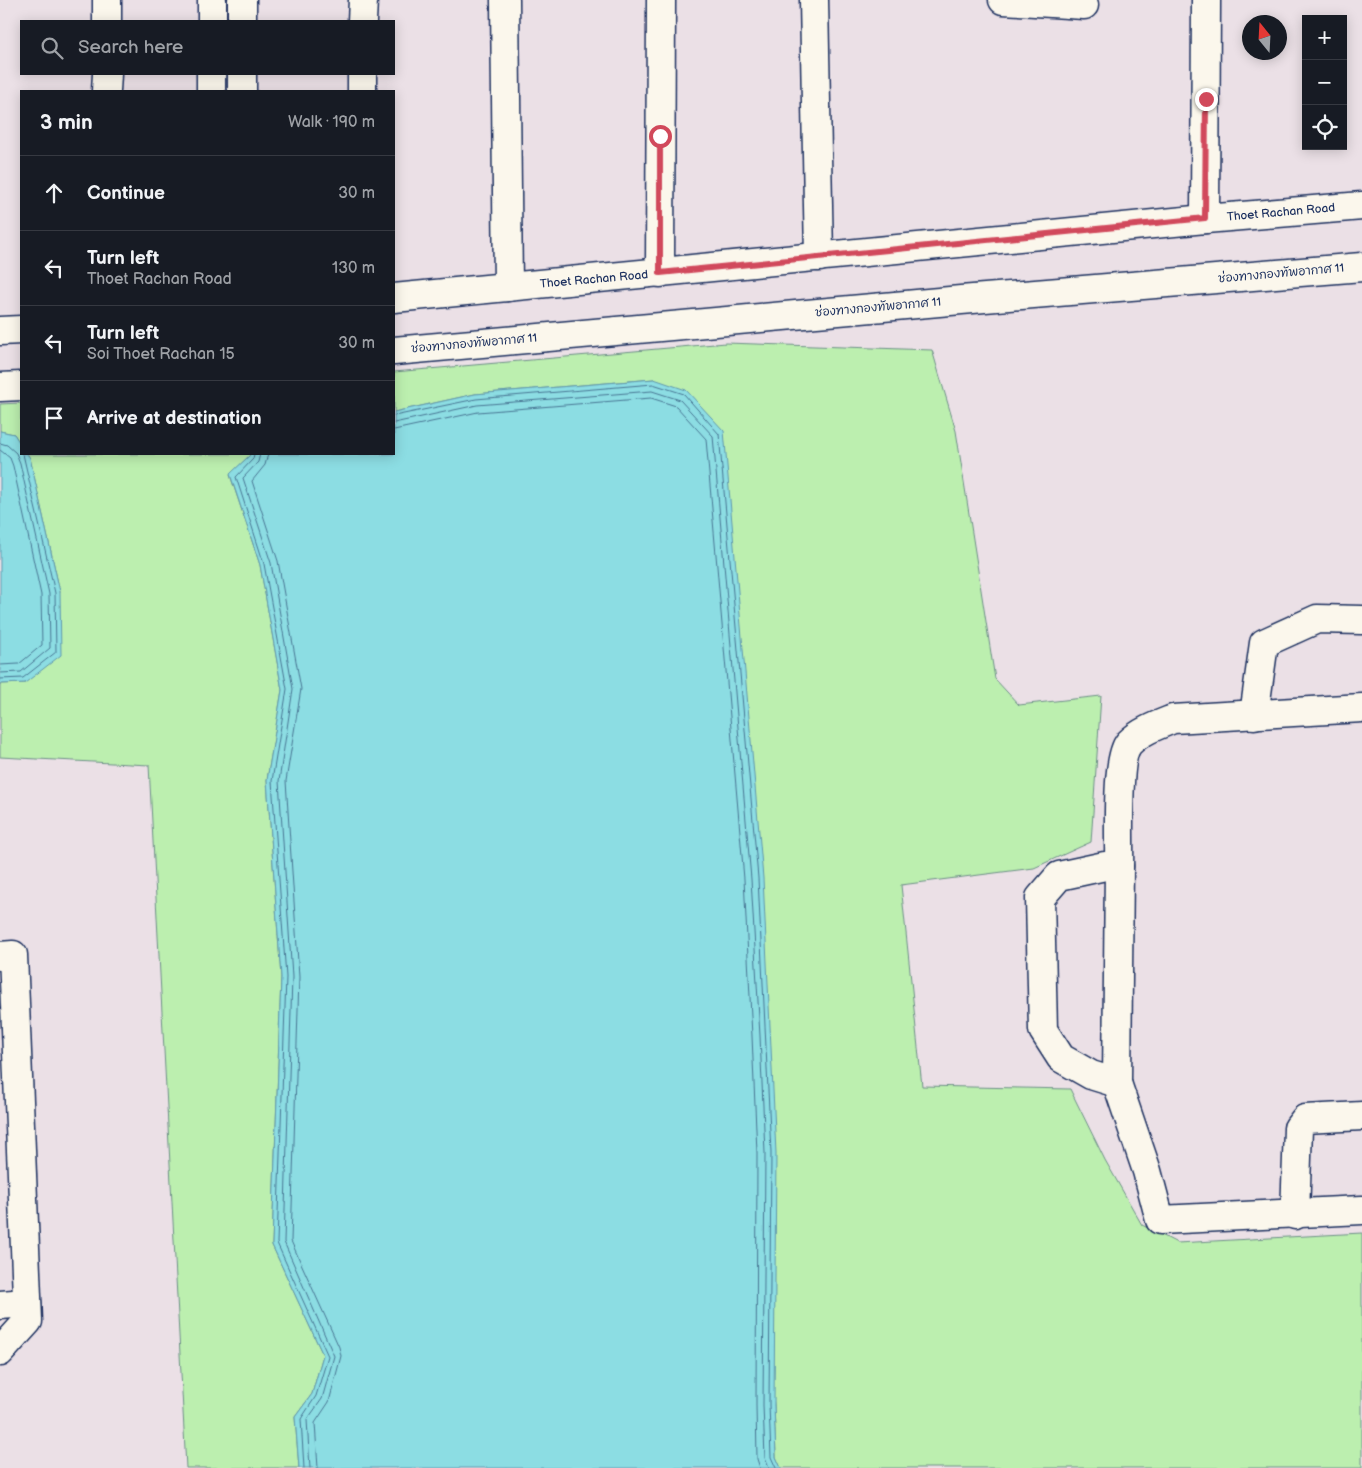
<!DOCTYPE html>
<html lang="en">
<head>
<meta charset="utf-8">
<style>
  body { margin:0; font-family:"Balsamiq Sans","Playpen Sans Thai",sans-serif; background:#242831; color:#f1f3f6 }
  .controls { position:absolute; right:15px; top:15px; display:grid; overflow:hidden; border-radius:0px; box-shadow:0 2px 12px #0003 }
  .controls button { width:45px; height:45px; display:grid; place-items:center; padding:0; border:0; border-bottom:1px solid #363941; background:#171b24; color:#f1f3f6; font:25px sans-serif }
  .compass { position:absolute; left:1242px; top:15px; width:45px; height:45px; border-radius:50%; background:#171b24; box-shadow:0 2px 12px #0003; rotate:342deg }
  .stop { position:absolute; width:15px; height:15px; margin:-11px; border:4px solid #d1495b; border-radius:50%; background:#fff }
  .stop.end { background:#d1495b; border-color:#fff; box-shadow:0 1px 5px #0008 }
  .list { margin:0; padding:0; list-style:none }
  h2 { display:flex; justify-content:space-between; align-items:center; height:65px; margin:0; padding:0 20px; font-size:21px }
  h2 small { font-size:16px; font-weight:400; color:#9ea1a6 }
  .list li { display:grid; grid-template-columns:32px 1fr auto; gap:15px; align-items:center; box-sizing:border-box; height:75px; padding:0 20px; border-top:1px solid #363941 }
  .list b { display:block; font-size:19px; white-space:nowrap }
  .list p { margin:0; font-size:16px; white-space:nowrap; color:#9ea1a6 }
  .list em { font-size:16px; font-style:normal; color:#9ea1a6 }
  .icon { flex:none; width:28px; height:28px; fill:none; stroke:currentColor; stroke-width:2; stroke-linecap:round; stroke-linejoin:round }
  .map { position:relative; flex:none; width:1362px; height:1468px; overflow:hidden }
  .search { position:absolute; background:#171b24; box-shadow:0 2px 12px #0003; left:20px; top:20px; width:375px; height:55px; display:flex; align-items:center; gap:12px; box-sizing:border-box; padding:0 18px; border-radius:0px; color:#9ea1a6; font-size:19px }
  .panel { position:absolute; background:#171b24; box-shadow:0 2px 12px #0003; left:20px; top:90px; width:375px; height:365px; border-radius:0px }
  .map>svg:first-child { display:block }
  .green { fill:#bcefaf; stroke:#6c8f86 }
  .water { fill:#8cdde3; stroke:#5f97ae }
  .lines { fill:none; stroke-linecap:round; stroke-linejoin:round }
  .shore { stroke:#487593; stroke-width:1 }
  .minor-casing { stroke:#1b2f5e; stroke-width:31 }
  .minor { stroke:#fbf7ec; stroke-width:28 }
  .route { stroke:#d1495b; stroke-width:6 }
  .labels { text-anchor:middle; stroke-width:5; stroke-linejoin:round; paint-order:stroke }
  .street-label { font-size:12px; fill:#1b2f5e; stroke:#fbf7ec }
</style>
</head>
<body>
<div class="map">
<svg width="1362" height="1468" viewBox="0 0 1362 1468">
  <rect width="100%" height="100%" fill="#ebe0e6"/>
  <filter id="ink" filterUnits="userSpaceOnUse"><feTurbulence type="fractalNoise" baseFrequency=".02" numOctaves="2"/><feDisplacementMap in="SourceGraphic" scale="10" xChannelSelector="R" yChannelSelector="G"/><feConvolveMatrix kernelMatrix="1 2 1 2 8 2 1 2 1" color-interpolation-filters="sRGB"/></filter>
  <g filter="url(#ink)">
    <g class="green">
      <polygon points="726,343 932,350 956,431 995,679 1019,705 1101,696 1091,842 1034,868 901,885 922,1086 1070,1089 1105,1160 1142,1225 1177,1243 1362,1233 1362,1468 781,1468 776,1457 774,1405 654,379 475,394 394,412 394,372"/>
      <polygon points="21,403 21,445 14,434 0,431 0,404"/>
      <polygon points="27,454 251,454 230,475 260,565 282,690 267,780 281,977 272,1245 323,1355 312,1394 295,1417 299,1468 186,1468 149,765 0,757 0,684 25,683 60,592 30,458"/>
    </g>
    <g class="water">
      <polygon points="654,379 686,390 724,431 763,878 776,1153 774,1405 776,1457 781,1468 299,1468 295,1417 312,1394 323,1355 272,1245 281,977 267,780 282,690 260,565 230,474 251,454 394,454 394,412 475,394"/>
      <polygon points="0,431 14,434 21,445 21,454 27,454 30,458 60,592 61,655 25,683 0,684"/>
    </g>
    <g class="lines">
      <g class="shore">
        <polyline points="394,416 476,399 653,384 684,394 719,434 758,878 771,1153 769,1405 771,1457 776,1468"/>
        <polyline points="394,423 477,405 652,391 680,400 713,436 751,879 760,1036 765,1153 763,1405 765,1458 769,1468"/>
        <polyline points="394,430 478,412 651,398 676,406 706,439 744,879 752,1036 757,1153 756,1405 757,1459 760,1468"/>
        <polyline points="0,443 7,445 16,453 20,463 49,594 50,648 21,672 0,673"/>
        <polyline points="0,450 10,458 13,466 41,595 42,645 19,664 0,665"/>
        <polyline points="254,454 253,459 236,477 264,564 287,689 272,781 286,977 277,1243 328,1356 316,1396 301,1419 304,1468"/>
        <polyline points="260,454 258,462 243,478 271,563 293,689 279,781 292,977 284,1242 334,1356 322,1399 307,1420 310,1468"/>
        <polyline points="268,454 265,465 252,481 278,561 301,689 286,781 299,977 291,1241 339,1347 341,1356 329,1402 315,1423 318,1468"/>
        <polyline points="0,679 23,678 56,652 55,593 23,454"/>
      </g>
      <defs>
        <g id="minor">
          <polyline points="505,0 508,287"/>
          <polyline points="814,0 819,257"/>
          <polyline points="1003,0 1084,5"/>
          <polyline points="107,21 107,0"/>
          <polyline points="212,21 212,0"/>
          <polyline points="242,21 242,0"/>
          <polyline points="362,21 363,0"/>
          <polyline points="106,91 107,74"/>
          <polyline points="211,91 211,74"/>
          <polyline points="242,91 242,74"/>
          <polyline points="362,91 362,74"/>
          <polyline points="1205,219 1206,0"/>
          <polyline points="660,273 661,0"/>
          <polyline points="394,298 1205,219 1362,206"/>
          <polyline points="0,331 21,330"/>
          <polyline points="394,351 961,300 1362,267"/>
          <polyline points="0,387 21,386"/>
          <path d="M1362,708L1173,719C1158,725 1141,731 1129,743C1115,759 1120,842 1119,866H1105L1059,876L1040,898L1043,1030L1061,1058L1091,1075L1117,1083L1147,1171L1160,1220L1362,1210"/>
          <polyline points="1254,715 1264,643 1317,619 1362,620"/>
          <polyline points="0,956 13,955 28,1321 0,1352"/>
          <polyline points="1117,1083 1119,866"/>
          <polyline points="1295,1215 1298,1128 1305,1119 1362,1116"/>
          <polyline points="0,1305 27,1303"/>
        </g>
      </defs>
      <use href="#minor" class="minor-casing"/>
      <use href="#minor" class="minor"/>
    </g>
  </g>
  <g class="lines" filter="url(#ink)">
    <polyline class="route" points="660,136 660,273 1205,218 1206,99"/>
  </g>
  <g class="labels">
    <g class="street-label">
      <text transform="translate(1281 212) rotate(-5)" y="4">Thoet Rachan Road</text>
      <text transform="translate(1281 273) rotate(-5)" y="4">ช่องทางกองทัพอากาศ 11</text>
      <text transform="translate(594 279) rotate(-5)" y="4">Thoet Rachan Road</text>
      <text transform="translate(878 307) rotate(-5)" y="4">ช่องทางกองทัพอากาศ 11</text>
      <text transform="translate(474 343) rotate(-5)" y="4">ช่องทางกองทัพอากาศ 11</text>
    </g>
  </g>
</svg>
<div class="controls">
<button>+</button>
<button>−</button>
<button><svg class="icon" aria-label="locate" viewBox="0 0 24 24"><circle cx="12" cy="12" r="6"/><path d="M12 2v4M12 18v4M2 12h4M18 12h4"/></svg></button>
</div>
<svg class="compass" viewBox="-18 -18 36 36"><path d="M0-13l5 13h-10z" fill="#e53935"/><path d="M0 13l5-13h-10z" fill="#9ea1a6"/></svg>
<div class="stop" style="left:660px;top:136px"></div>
<div class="stop end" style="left:1206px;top:99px"></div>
<div class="search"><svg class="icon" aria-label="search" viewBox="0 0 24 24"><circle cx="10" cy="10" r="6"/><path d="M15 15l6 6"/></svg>Search here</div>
<section class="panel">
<h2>3 min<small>Walk · 190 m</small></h2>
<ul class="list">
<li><svg class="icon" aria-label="ahead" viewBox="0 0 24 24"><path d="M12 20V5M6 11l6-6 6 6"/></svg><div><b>Continue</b></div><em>30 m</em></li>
<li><svg class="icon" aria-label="left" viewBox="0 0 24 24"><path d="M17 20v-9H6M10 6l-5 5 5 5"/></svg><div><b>Turn left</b><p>Thoet Rachan Road</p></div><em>130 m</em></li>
<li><svg class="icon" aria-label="left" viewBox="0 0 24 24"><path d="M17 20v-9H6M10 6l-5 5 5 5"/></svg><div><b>Turn left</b><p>Soi Thoet Rachan 15</p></div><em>30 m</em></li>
<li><svg class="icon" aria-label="arrive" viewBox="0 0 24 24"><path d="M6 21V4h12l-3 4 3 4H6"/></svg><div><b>Arrive at destination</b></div></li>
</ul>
</section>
</div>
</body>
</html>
